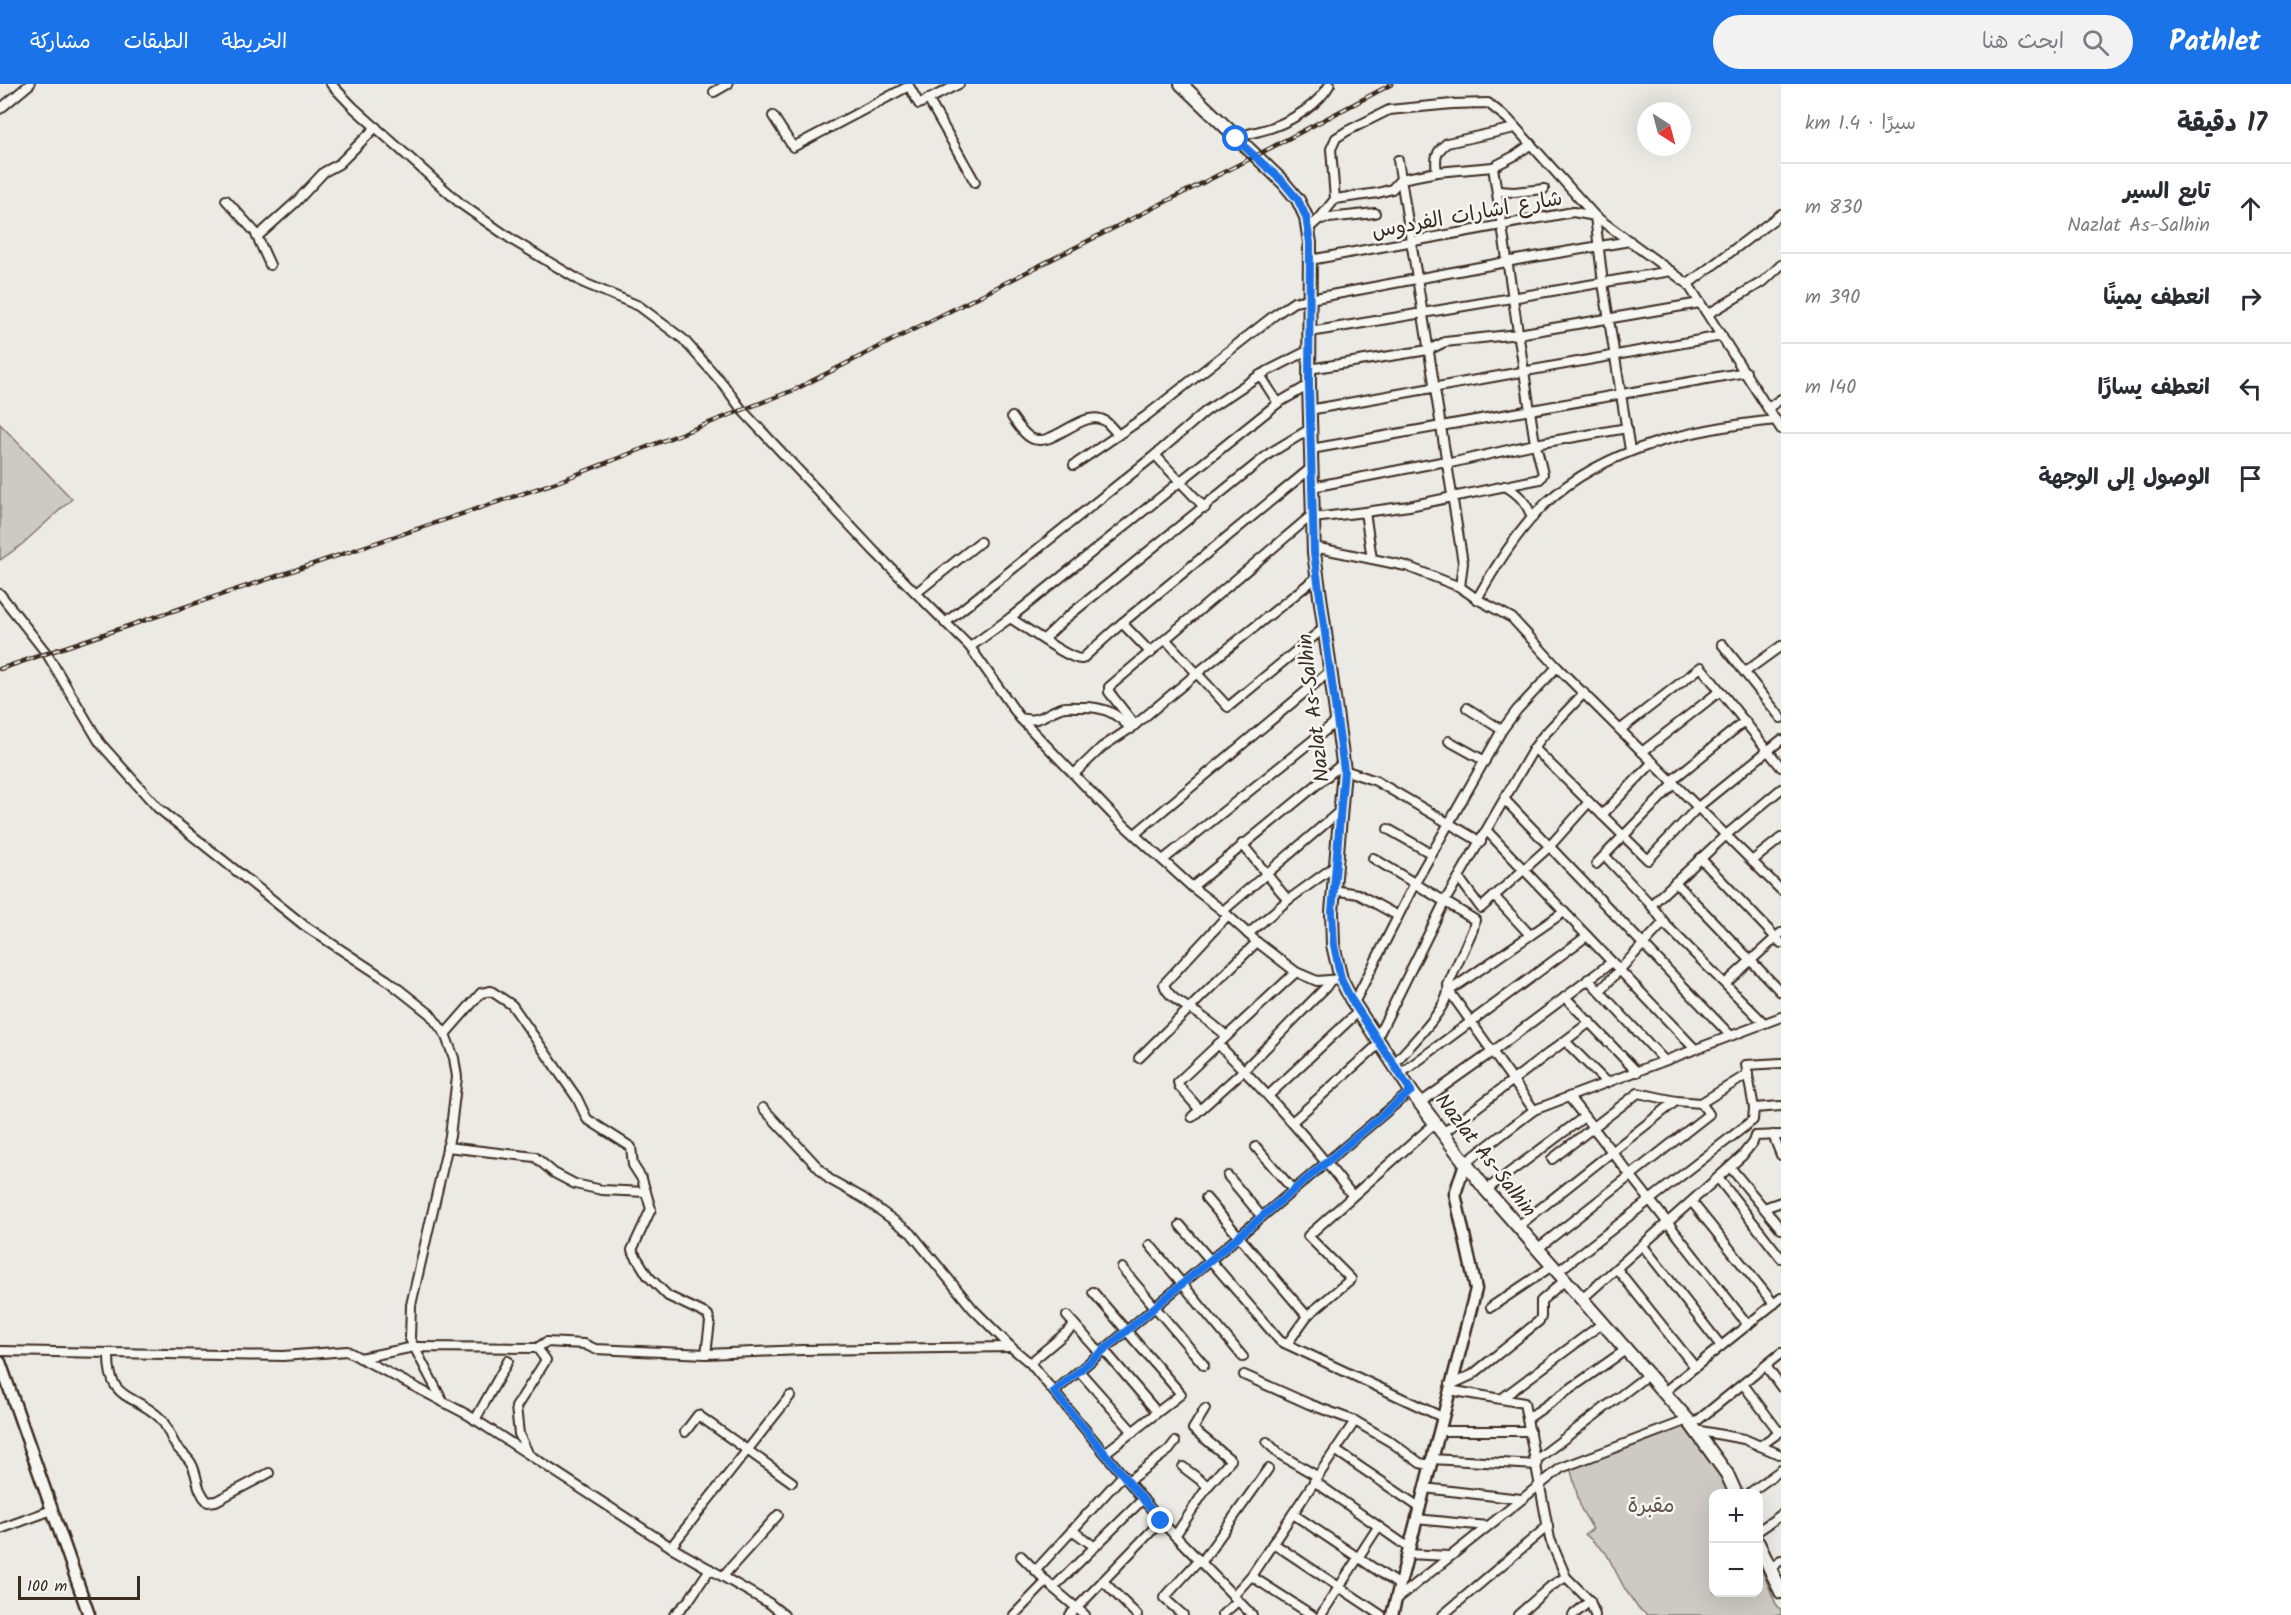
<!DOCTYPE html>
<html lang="ar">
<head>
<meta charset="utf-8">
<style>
  body { margin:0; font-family:Kalam,"Playpen Sans Arabic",sans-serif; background:#f2f2f3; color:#2b2b33; direction:rtl }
  .controls { position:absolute; right:18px; bottom:18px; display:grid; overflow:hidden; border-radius:12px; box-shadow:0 6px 24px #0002 }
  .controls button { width:54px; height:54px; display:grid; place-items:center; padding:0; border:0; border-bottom:2px solid #e1e1e2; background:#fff; color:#2b2b33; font:30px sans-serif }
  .compass { position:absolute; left:1637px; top:18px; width:54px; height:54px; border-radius:50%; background:#fff; box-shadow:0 6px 24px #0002; rotate:144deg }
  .scale { position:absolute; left:18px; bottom:15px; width:122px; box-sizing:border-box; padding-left:6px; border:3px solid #3b2a1e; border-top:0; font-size:16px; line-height:21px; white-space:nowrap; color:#3b2a1e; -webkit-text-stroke:4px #f6f6f2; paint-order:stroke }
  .stop { position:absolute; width:18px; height:18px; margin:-14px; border:4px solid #1a73e8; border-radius:50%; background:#fff }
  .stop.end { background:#1a73e8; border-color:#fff; box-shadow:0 2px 6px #0008 }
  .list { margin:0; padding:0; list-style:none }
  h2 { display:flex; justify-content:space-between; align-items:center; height:78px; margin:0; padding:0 24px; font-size:26px }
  h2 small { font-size:20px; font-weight:400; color:#7c7c81 }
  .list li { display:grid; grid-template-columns:39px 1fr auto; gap:18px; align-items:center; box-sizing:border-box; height:90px; padding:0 24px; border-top:2px solid #e1e1e2 }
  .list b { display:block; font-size:22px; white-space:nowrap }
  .list p { margin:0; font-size:20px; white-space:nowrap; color:#7c7c81 }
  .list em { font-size:20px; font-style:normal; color:#7c7c81 }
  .icon { flex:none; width:33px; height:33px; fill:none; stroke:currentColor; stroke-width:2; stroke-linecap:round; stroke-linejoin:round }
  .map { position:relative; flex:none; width:1781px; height:1531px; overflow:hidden; direction:ltr }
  header { display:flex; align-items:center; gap:36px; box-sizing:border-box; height:84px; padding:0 30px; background:#1a73e8; color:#fff }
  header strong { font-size:28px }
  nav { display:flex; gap:33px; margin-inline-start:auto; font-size:21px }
  .search { width:420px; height:54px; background:#f2f2f3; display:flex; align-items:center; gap:15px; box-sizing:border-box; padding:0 21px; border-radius:33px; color:#7c7c81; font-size:22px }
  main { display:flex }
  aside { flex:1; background:#fff }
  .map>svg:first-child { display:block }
  .green { fill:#cdcac4; stroke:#847a71; stroke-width:1.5 }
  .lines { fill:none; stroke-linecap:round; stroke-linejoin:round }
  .street-casing { stroke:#3b2a1e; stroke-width:12 }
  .secondary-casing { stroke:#3b2a1e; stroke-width:15 }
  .primary-casing { stroke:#3b2a1e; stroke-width:16 }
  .street { stroke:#f6f6f2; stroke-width:8 }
  .secondary { stroke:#f6f6f2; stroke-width:10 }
  .primary { stroke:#f6f6f2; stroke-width:12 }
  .rail-casing { stroke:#3b2a1e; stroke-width:4.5 }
  .rail { stroke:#f6f6f2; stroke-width:2; stroke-dasharray:7; stroke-linecap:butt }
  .route { stroke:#1a73e8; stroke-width:8 }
  .labels { text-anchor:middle; stroke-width:5; stroke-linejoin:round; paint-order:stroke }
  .street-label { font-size:21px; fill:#3b2a1e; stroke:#f6f6f2 }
  .park-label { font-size:21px; fill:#605248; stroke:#f6f6f2 }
</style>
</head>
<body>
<header>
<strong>Pathlet</strong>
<div class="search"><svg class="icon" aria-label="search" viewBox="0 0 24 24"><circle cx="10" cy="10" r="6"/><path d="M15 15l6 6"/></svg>ابحث هنا</div>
<nav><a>الخريطة</a><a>الطبقات</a><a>مشاركة</a></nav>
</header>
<main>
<aside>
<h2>17 دقيقة<small>سيرًا · 1.4 km</small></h2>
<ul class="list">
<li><svg class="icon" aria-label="ahead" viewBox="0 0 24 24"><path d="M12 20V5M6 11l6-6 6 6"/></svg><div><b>تابع السير</b><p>Nazlat As-Salhin</p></div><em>830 m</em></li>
<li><svg class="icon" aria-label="right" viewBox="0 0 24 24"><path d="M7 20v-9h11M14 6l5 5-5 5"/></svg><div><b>انعطف يمينًا</b></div><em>390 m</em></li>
<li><svg class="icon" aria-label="left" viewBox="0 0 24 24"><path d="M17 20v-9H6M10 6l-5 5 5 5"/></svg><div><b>انعطف يسارًا</b></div><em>140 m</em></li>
<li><svg class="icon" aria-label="arrive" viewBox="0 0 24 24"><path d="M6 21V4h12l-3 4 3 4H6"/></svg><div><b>الوصول إلى الوجهة</b></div></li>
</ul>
</aside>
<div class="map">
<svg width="1781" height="1531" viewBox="0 0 1781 1531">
  <rect width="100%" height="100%" fill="#ebeae5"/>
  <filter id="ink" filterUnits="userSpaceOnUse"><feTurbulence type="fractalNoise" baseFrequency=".0167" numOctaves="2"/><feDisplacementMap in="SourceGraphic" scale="12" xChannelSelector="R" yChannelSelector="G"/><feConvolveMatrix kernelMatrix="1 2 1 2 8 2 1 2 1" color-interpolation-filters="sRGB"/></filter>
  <g filter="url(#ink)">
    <g class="green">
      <polygon points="0,340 72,415 20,462 0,476"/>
      <polygon points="1683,1341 1721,1392 1729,1409 1714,1410 1714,1508 1758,1508 1759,1479 1776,1520 1781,1526 1781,1531 1647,1531 1638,1524 1625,1505 1606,1469 1585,1450 1593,1445 1581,1425 1570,1383"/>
    </g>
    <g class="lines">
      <defs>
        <g id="street">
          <polyline points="331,0 353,23 461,120 514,157 584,199 639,222 683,255 723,300 742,326 874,467 970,563 1020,634 1112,730 1192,803 1223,827 1257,858 1296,888 1317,897 1341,895"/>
          <polyline points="714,8 728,0"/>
          <polyline points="928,15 975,98"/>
          <polyline points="0,25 30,0"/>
          <polyline points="773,32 793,63 909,2 919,20 959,0"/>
          <path d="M1236,55C1248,48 1261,48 1273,43C1295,35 1319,20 1330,0"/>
          <polyline points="1398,76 1463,479 1460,503"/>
          <path d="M1437,88C1435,75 1435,68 1447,59L1515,44"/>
          <polyline points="1498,107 1514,108 1544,105"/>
          <polyline points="1335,115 1378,109 1392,105 1401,95 1437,88 1493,83 1516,71 1531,60"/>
          <polyline points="226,116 255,148 270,181"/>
          <polyline points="1319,135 1375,129"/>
          <polyline points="1308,145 1319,135 1335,115 1331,65 1336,54 1347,47 1389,26 1452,20 1488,19 1508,35 1595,132 1603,199 1630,366"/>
          <polyline points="257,153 296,118 324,88 339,80 376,43"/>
          <polyline points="1310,176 1573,128 1595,132 1688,200 1781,345"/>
          <polyline points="1688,200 1781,130"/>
          <polyline points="1708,230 1764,197 1781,181"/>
          <polyline points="1310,248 1671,187"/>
          <polyline points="1309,285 1428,266 1445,258 1518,250 1700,219"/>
          <polyline points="1260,291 1278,319"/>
          <polyline points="1768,324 1781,315"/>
          <polyline points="1309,326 1722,252"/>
          <path d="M1012,333C1018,341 1023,350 1031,354C1052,366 1083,323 1105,337C1110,341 1114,346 1118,351"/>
          <polyline points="1311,365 1746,288"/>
          <polyline points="1155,371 1205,424"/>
          <polyline points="1446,380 1535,360 1627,344"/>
          <polyline points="1074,381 1146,332 1276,230 1294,218 1522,175 1630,157"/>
          <path d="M1505,402C1519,410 1527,419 1532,434"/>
          <polyline points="1312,403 1446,377"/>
          <polyline points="1313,430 1109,603 1109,608 1135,641 1196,590 1317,493"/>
          <polyline points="1313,434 1365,428"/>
          <polyline points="1314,463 1406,482 1460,503 1477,515 1512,534 1557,583 1781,806"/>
          <polyline points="1372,475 1365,428 1409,422 1540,395 1543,390 1534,353 1493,83"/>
          <polyline points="916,509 980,458"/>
          <polyline points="0,510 47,570 100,659 158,724 305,842 387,896 430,930 445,950 454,974 457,993 450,1052 411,1221 410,1255 443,1318"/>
          <path d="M1477,515C1496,481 1518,446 1546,419C1605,363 1697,344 1776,336"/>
          <path d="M1010,534C1024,542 1069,576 1082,575L1122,539L1311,384"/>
          <polyline points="945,539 1155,371 1206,327 1260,291 1309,266"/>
          <polyline points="1122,539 1151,569"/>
          <polyline points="1044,555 1066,534 1270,369 1310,345"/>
          <polyline points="1167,557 1228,623 1324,544"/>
          <polyline points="1722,560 1781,634"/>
          <polyline points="970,563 1010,534 1278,319 1309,301"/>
          <polyline points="1745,588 1781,562"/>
          <polyline points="1467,624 1502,646"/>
          <path d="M1020,634C1042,639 1042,630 1061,624C1066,622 1074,623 1080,623C1102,622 1116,628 1131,645"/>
          <polyline points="1621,645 1701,583 1781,683"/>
          <polyline points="1449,657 1485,677"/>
          <polyline points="1534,664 1648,776 1698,723 1781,656"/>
          <polyline points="1642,668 1720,607"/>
          <polyline points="1344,686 1376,697 1481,758"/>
          <polyline points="1074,690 1102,663 1134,642"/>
          <polyline points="1671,697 1745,637"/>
          <polyline points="1505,716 1730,951"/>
          <polyline points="1602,731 1653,678"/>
          <polyline points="1388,745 1432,770"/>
          <polyline points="1487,747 1694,964"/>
          <polyline points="1135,750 1329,588"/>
          <polyline points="1242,760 1288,816"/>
          <polyline points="1605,772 1651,821 1667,842 1764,939"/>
          <path d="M1373,774L1475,836L1473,845L1448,901C1452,922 1408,963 1394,980"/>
          <polyline points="1700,774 1781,859"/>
          <polyline points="1163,776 1337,637"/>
          <polyline points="1752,777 1781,754"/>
          <polyline points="1596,780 1674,700"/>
          <polyline points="1459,794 1481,824 1549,763 1589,718"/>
          <polyline points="1675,798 1781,908"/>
          <polyline points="1192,803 1342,680"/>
          <polyline points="1333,806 1358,810 1398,832"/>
          <polyline points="1494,812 1530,851"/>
          <polyline points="1651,821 1726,751 1781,705"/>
          <polyline points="1223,827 1340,727"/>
          <path d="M1227,832L1164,900C1168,916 1192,924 1204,934C1212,939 1219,946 1227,952L1296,888"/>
          <polyline points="1248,850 1288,816 1335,782"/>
          <polyline points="1588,895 1664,976"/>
          <polyline points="1726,899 1781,849"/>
          <polyline points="1600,907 1664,838"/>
          <polyline points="1565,913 1637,988"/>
          <polyline points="1354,919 1415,799 1502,646 1517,626 1557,583"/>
          <polyline points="445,950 481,909 491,907 512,921 577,1014 587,1035 631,1063 633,1081 642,1095 651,1125 632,1166 648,1192 668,1212 708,1231 710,1238 706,1270"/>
          <polyline points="1377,954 1445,817 1534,664 1542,653 1584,609"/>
          <polyline points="1566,958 1606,998"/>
          <path d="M1218,960C1266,1008 1311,1058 1352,1111"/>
          <polyline points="1139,974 1257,858"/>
          <polyline points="1400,990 1587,852"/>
          <polyline points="1269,1011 1359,927"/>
          <polyline points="1569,1013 1748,1241"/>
          <polyline points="1420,1019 1492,968 1612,878"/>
          <polyline points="763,1024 829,1095 863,1114 911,1149 973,1225 1011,1263 1030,1279 1161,1437 1252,1531"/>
          <polyline points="1754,1024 1781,1022"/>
          <polyline points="1200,1026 1179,1002 1178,998 1227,952"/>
          <polyline points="1534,1026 1449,907 1564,828"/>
          <polyline points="1192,1033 1244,986 1326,903 1330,897"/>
          <polyline points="1292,1038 1380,959"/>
          <polyline points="1443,1049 1590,938"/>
          <polyline points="1773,1051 1781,1071"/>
          <polyline points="447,1063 535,1073 554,1089 575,1100 602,1106 646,1108"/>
          <polyline points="1256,1063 1293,1106"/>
          <polyline points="1552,1075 1638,1009 1676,1017 1701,1019"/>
          <polyline points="1465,1079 1534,1026 1781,933"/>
          <polyline points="1730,1083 1781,1145"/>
          <polyline points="1228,1092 1262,1133"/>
          <polyline points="1718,1094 1781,1174"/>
          <polyline points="1486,1106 1584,1033"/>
          <polyline points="1206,1114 1307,1232"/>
          <polyline points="1692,1118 1774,1220"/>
          <polyline points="1764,1124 1781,1118"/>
          <polyline points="1180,1141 1280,1257 1442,1333"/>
          <polyline points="1517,1143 1676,1017"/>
          <polyline points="1150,1161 1243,1273"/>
          <polyline points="1643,1162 1721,1262"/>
          <polyline points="1537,1165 1709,1030 1701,1019 1748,990"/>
          <polyline points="1122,1184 1204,1281"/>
          <polyline points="1617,1185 1695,1283"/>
          <polyline points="1557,1188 1753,1036 1754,1024 1746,981 1781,979"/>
          <polyline points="1093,1208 1181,1310 1105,1369"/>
          <polyline points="1582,1215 1742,1072 1753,1058 1755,1052 1781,1051"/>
          <polyline points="1491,1223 1552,1182"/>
          <polyline points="1067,1232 1100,1269"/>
          <polyline points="1287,1260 1307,1232 1351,1195 1308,1152 1435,1039"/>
          <polyline points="1104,1266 1157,1328"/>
          <polyline points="0,1267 283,1272 347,1267 468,1331 671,1463 769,1519 784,1531"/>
          <path d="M109,1269C108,1319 133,1308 160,1334C167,1341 170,1353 176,1362C180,1367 185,1371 189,1376C199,1388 194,1404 208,1418L216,1417L269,1389"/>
          <polyline points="360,1274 414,1263 537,1264 546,1258 584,1260 595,1265 706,1270 802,1266 1011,1263"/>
          <polyline points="1030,1279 1075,1241"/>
          <polyline points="1766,1282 1781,1303"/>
          <polyline points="1079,1287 1133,1348"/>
          <polyline points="1244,1291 1309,1320 1355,1337"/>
          <polyline points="1743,1300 1779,1348"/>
          <polyline points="1450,1301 1472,1291 1539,1237 1541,1233 1541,1217 1564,1197"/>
          <polyline points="1449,1306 1524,1319 1550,1455 1566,1493 1590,1517 1595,1531"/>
          <polyline points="1054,1308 1411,1007"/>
          <polyline points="1664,1308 1781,1214"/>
          <polyline points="1501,1315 1603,1239"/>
          <polyline points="1527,1335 1627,1265"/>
          <polyline points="475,1336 508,1277"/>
          <polyline points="1692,1341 1781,1269"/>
          <polyline points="1695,1346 1744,1355 1781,1371"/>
          <polyline points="1439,1347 1530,1347"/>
          <polyline points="685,1348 698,1331 792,1398"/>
          <polyline points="1267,1358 1279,1370 1317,1392"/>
          <polyline points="1760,1362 1781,1347"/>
          <polyline points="1335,1366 1419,1423"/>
          <polyline points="528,1369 519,1350 516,1323 546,1276 537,1264"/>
          <polyline points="1431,1375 1537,1381"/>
          <polyline points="1536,1376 1649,1290"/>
          <polyline points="1183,1383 1208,1402"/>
          <polyline points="1128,1397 1169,1366 1175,1358"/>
          <polyline points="1314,1397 1409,1464"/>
          <polyline points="1424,1404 1521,1415"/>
          <polyline points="1748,1410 1781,1386"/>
          <polyline points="1293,1430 1399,1501"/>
          <polyline points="1416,1435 1487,1442"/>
          <polyline points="0,1445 52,1426"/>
          <polyline points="1072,1446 1095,1463"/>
          <polyline points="1758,1447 1781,1431"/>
          <polyline points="1175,1452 1208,1402 1231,1376 1193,1345 1205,1325"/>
          <polyline points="1273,1459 1381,1531"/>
          <polyline points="671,1463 790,1312"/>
          <polyline points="1407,1470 1450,1472"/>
          <polyline points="1021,1472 1053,1504 1085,1531"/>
          <polyline points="1201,1479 1268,1385"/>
          <polyline points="1770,1485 1781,1476"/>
          <polyline points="1036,1486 1123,1391"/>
          <polyline points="723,1492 778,1431"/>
          <polyline points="1251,1492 1312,1531"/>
          <polyline points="1103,1497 1137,1531"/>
          <polyline points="1053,1504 1143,1415"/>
          <polyline points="1233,1512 1251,1492 1355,1337 1391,1358 1420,1379 1430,1381"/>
          <polyline points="1397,1515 1561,1384 1688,1336"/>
          <polyline points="674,1531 689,1516 710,1485"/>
          <polyline points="1014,1531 1047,1497"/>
          <polyline points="1070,1531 1161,1437"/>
          <polyline points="1183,1531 1164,1514 1199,1476"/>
          <polyline points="1222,1531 1238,1517"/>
          <polyline points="1321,1531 1378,1443"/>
          <polyline points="1443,1531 1548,1442"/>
          <polyline points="1518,1531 1551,1502 1566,1493"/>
          <polyline points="1573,1531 1590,1517"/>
        </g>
        <g id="secondary">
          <polyline points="0,1278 89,1531"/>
          <polyline points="1392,1531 1476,1205 1455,1110 1465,1079"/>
        </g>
        <g id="primary">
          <polyline points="1181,0 1283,98 1298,116 1306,133 1310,159 1309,301 1314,469 1344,686 1332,828 1333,861 1341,895 1351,915 1413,1010 1486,1106 1688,1336 1727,1390 1736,1410"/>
          <polyline points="1758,1459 1781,1508"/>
        </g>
      </defs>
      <use href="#street" class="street-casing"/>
      <use href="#secondary" class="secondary-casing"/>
      <use href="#primary" class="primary-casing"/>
      <use href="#street" class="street"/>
      <use href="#secondary" class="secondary"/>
      <use href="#primary" class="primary"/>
      <defs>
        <polyline id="rail" points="0,585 557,398 794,306 1238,81 1392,0"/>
      </defs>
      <use href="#rail" class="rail-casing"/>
      <use href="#rail" class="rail"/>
    </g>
  </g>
  <g class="lines" filter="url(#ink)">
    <polyline class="route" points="1161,1437 1054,1308 1411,1007 1351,915 1341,895 1334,861 1332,828 1344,686 1314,469 1309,301 1310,159 1306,133 1298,116 1283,98 1236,55"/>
  </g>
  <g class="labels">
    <g class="street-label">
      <text transform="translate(1467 130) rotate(-10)" y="7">شارع اشارات الفردوس</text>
      <text transform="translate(1313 624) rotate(-97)" y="7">Nazlat As-Salhin</text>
      <text transform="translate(1486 1071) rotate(52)" y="7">Nazlat As-Salhin</text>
    </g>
    <g class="park-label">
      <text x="1651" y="1428">مقبرة</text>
    </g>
  </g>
</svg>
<div class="controls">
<button>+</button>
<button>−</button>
</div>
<svg class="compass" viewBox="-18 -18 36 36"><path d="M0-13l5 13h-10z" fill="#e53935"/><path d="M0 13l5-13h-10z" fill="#7c7c81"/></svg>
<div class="scale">100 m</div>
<div class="stop" style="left:1236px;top:55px"></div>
<div class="stop end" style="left:1161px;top:1437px"></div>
</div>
</main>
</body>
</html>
